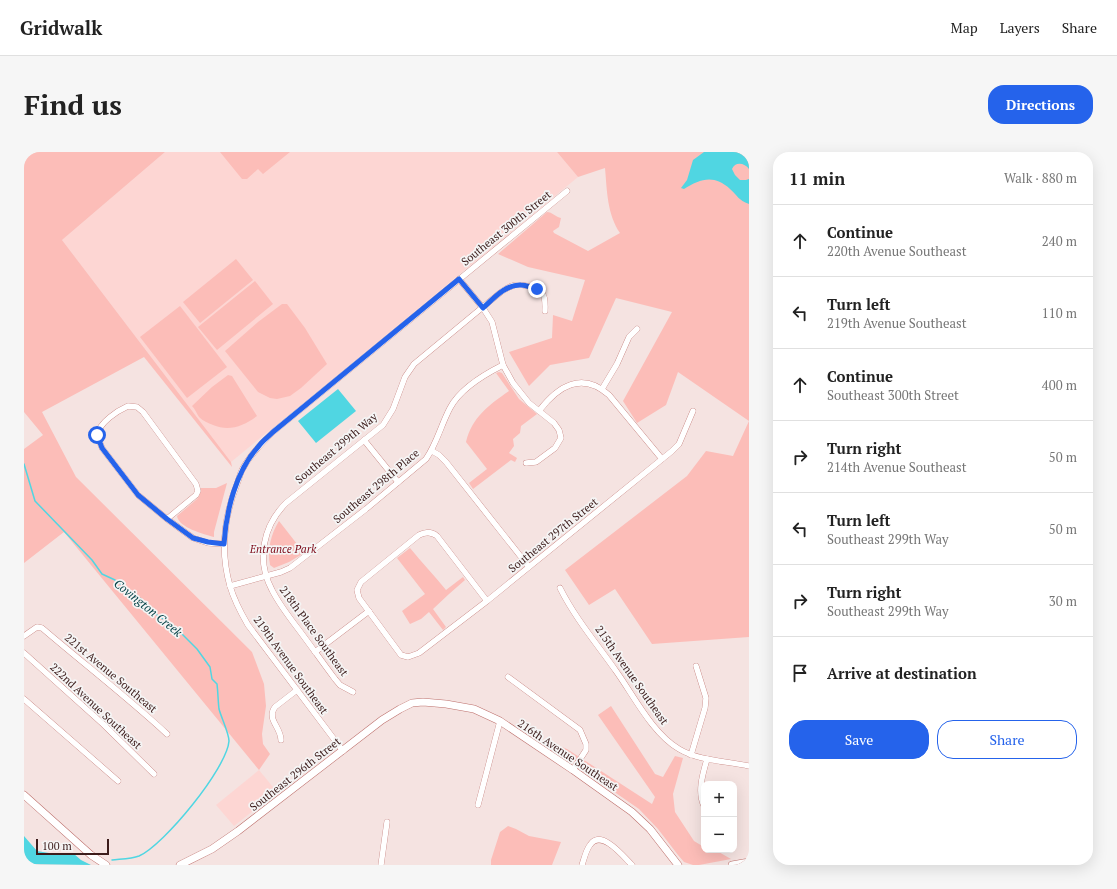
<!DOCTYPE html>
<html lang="en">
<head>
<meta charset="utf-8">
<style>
  body { margin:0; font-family:"PT Serif",serif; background:#f6f6f6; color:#222 }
  .controls { position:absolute; right:12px; bottom:12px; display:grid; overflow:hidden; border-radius:8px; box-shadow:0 4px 16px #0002 }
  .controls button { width:36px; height:36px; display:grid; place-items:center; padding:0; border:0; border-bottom:1px solid #e0e0e0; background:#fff; color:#222; font:20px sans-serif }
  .scale { position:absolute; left:12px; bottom:10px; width:73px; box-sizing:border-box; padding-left:4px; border:2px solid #3c1c1b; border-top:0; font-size:11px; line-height:14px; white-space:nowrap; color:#3c1c1b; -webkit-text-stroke:3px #f5f5f5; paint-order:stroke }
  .stop { position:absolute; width:12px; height:12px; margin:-9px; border:3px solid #2563eb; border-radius:50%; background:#fff }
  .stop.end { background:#2563eb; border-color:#fff; box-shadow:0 1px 4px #0008 }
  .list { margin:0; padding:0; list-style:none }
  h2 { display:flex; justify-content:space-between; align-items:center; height:52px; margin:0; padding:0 16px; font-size:17px }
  h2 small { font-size:13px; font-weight:400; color:#767676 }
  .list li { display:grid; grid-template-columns:26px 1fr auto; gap:12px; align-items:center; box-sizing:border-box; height:72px; padding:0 16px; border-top:1px solid #e0e0e0 }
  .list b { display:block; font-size:15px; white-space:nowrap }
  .list p { margin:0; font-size:13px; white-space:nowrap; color:#767676 }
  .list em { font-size:13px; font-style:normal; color:#767676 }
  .actions { display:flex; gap:8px; padding:12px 16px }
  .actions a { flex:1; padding:9px 0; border:1px solid #2563eb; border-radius:16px; text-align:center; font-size:14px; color:#2563eb }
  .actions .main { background:#2563eb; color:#fff }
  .icon { flex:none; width:22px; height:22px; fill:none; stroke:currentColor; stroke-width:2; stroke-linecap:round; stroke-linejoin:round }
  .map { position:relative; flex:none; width:725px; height:713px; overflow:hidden; border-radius:16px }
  header { display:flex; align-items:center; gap:24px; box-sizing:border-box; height:56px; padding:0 20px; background:#fff; border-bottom:1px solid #e0e0e0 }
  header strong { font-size:19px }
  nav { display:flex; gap:22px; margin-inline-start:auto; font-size:14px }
  .intro { display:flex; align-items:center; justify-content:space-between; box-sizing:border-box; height:96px; padding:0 24px }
  h1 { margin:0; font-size:28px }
  .button { padding:10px 18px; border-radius:16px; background:#2563eb; color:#fff; font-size:14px; font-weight:700 }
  main { display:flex; gap:24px; padding:0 24px }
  aside { flex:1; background:#fff; border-radius:16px; box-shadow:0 4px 16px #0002 }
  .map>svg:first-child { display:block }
  .built { fill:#fdd6d3 }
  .green { fill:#fcbdb8 }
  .water { fill:#50d6e2 }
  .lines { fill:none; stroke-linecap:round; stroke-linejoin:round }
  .stream { stroke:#50d6e2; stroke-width:1.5 }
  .minor-casing { stroke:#bd6f6b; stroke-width:6 }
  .tertiary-casing { stroke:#bd6f6b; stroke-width:8 }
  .minor { stroke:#fff; stroke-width:5.5 }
  .tertiary { stroke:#fff; stroke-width:7 }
  .route { stroke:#2563eb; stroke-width:5 }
  .labels { text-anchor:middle; stroke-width:3.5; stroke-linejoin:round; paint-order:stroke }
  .street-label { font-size:11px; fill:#3c1c1b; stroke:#f5f5f5 }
  .park-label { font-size:11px; font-style:italic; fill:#7e0a18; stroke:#f5f5f5 }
  .water-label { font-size:12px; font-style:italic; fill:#003f44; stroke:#f5f5f5 }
</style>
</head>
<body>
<header>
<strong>Gridwalk</strong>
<nav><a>Map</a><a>Layers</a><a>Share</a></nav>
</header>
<div class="intro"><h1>Find us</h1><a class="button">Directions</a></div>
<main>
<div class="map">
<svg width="725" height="713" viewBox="0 0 725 713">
  <rect width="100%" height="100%" fill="#f5e3e1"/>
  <g class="built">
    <polygon points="141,0 533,0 554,25 207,310 38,88"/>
    <polygon points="235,618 253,640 210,674 192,653"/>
  </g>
  <g class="green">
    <polygon points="0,0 141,0 38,88 207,310 208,315 120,205 18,260 52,325 228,500 240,532 242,554 238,582 239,592 246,602 235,618 40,380 0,411 0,297 19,283 0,260"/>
    <polygon points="196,0 266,0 239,22 234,17 223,27 218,27"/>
    <path d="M533,0H725V485L628,492L591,437L565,453L541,418L663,324L682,299L709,304L725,269L654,220L642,253L613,271L599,249L648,160L592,146L565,206L526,213L505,234L485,200L528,186L529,163L548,169L561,128L504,115L474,102L523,60C528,60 532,65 537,66L535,75L529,79L530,81L564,99L596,81C583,62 583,38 581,16L554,25Z"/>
    <polygon points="212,107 229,128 176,171 159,150"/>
    <polygon points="231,129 249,152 193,198 174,175"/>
    <polygon points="258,152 263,152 281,176 303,212 277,236 266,244 253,247 246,246 234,240 201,199 234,170"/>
    <polygon points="156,154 203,215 163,246 116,185"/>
    <path d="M475,220L478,221L495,247L513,262L497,274L496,281L489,287L490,294L485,301L493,306L491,310L487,308L449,337L445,331L463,317L442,290C448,265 465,253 485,239L472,221Z"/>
    <path d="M204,223L208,224L233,264C220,274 205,280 189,273C184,271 179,269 175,265C173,262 171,257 168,254L188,235Z"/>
    <path d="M203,331L190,380V385C180,382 155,376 153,364L173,347L175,344L177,336H192Z"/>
    <path d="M255,369L280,401L265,410L250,416L246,413C243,397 247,382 255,369Z"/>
    <path d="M386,396C398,411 410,423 422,438L439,425L441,428L425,442L409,457L422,475L419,478L405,460L397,467L386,472L378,459L401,442L373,406Z"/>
    <polygon points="587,554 631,622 639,625 651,604 659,606 649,642 651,660 670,689 680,695 680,698 693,699 707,707 675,713 669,713 660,710 654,703 634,677 615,657 534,601 538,595 543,597 628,652 631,645 574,563"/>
    <polygon points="484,674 492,677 505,684 537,690 528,713 467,713 467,708 476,680"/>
  </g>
  <g class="water">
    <path d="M680,0H725V17C721,11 711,9 708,17L711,23L716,28H722L725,27V52C714,48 714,44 706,37C690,22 676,27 660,37L657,36L663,28L669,8Z"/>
    <polygon points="314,237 332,259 292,291 274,269"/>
    <polygon points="0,684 13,699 37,703 50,702 57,708 67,713 6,712 0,706"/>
  </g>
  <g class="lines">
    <path class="stream" d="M0,312L11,349L68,408L78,422L91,428L117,447L130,461L151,475L173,497L186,515L188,527L193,532C194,540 194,549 195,557C197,565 205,581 205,589C203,616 140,693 115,704C107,707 96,707 88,708"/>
    <defs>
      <g id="minor">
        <polyline points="435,127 459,156 468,170 479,213 489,231 505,251 530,271 535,278 537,286 531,296 512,310 502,311"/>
        <polyline points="578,237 593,212 605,185 613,177"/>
        <path d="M515,259C534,234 558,219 585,243L638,307"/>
        <polyline points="340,288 374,330"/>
        <polyline points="408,299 415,303 422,310 505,415"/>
        <path d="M143,367L172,343L174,339L172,332L119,260L113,255L104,254C93,259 76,270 73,283L78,296L114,343L143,367L169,386L184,391L200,392"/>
        <path d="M206,434L257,420L266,416L342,357L402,307C413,291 417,273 426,256C436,237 461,222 479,213"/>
        <path d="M536,436C551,466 573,492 592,519C610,544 628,581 655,597C675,609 702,609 725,614"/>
        <path d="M463,449L413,384C407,379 401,380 395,383L337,430L333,438L335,446L377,503L384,505L395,501L463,449L648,299L655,292L669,259"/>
        <path d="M0,484L13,475L18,476C60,512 103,545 143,582"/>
        <polyline points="291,500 345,459"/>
        <polyline points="0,501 79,572 130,622"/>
        <polyline points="484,525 556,578 562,592 562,598 549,618"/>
        <path d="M329,540L316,533L311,527C299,511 287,494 275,478C265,465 255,452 248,438C232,408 239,374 262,351L359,273L369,257L381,225L390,212L477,140C480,138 484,135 488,134C494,131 514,135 518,141C522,145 521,154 521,159"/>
        <polyline points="0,547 94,629"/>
        <path d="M257,588C257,575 242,567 251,555L273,538"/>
        <path d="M319,599L224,473C217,461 210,448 206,434C196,399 200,365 213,332C215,327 216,322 218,318C226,303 238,291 249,280L543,39"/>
        <polyline points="667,603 681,556 682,546 672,514"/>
        <polyline points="454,653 476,569"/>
        <path d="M680,654C673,640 679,621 683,607"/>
        <polyline points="357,713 363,670"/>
        <path d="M558,713C560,707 562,698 566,693C577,676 600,705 608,713"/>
      </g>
      <g id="tertiary">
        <polyline points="0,643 67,703 82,713"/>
        <polyline points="156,713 188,697 214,679 358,568 376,557 388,551 399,550 422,552 450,557 476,569 549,618 608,660 626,677 654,713"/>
        <polyline points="708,713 725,710"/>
      </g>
    </defs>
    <use href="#minor" class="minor-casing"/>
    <use href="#tertiary" class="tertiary-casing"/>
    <use href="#minor" class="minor"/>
    <use href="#tertiary" class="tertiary"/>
  </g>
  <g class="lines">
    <path class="route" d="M73,283L78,296L114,343L143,367L169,386L184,390L200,392C202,359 212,319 234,295C238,289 244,285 249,280L435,127L459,156C469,147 482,132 497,133C502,133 508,136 513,137"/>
  </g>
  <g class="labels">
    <g class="street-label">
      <text transform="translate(482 76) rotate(-39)" y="4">Southeast 300th Street</text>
      <text transform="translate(312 296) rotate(-40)" y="4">Southeast 299th Way</text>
      <text transform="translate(352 334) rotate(-40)" y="4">Southeast 298th Place</text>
      <text transform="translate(529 383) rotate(-39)" y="4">Southeast 297th Street</text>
      <text transform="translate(290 479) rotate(54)" y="4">218th Place Southeast</text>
      <text transform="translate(267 513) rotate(54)" y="4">219th Avenue Southeast</text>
      <text transform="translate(87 521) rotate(40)" y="4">221st Avenue Southeast</text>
      <text transform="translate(608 523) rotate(55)" y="4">215th Avenue Southeast</text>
      <text transform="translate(72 554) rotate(43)" y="4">222nd Avenue Southeast</text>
      <text transform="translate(544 603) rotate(34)" y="4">216th Avenue Southeast</text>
      <text transform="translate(271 622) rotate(-38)" y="4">Southeast 296th Street</text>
    </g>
    <g class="park-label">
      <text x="259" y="401">Entrance Park</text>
    </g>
    <g class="water-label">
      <text transform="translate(124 456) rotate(39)" y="4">Covington Creek</text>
    </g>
  </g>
</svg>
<div class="controls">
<button>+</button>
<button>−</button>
</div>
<div class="scale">100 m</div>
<div class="stop" style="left:73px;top:283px"></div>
<div class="stop end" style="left:513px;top:137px"></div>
</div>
<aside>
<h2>11 min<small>Walk · 880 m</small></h2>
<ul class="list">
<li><svg class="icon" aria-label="ahead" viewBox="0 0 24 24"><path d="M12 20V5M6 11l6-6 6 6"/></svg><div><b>Continue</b><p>220th Avenue Southeast</p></div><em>240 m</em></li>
<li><svg class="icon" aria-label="left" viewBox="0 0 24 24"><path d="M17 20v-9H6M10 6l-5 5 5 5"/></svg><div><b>Turn left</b><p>219th Avenue Southeast</p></div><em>110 m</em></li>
<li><svg class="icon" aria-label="ahead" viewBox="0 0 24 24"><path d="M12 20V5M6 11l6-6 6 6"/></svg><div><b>Continue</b><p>Southeast 300th Street</p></div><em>400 m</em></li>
<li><svg class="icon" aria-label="right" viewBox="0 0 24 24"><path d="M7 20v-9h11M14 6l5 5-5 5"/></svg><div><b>Turn right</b><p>214th Avenue Southeast</p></div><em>50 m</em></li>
<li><svg class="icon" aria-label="left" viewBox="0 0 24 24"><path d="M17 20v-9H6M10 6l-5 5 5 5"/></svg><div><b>Turn left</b><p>Southeast 299th Way</p></div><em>50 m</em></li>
<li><svg class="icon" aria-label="right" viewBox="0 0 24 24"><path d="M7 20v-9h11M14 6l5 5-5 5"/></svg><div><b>Turn right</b><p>Southeast 299th Way</p></div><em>30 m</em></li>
<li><svg class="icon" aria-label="arrive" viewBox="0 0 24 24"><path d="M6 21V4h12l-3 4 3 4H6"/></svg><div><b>Arrive at destination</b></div></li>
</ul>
<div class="actions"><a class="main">Save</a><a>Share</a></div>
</aside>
</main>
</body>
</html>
